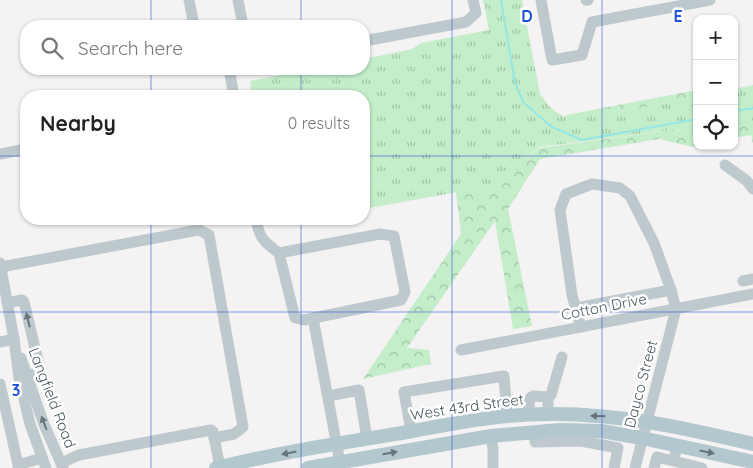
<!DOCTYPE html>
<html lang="en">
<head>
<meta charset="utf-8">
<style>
  body { margin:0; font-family:Quicksand,sans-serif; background:#f2f2f2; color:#222 }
  .controls { position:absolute; right:15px; top:15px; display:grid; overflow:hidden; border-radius:10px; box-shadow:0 1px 4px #0004 }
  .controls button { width:45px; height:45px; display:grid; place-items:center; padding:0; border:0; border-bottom:1px solid #e0e0e0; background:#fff; color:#222; font:25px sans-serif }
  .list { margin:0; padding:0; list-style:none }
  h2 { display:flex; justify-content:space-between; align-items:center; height:65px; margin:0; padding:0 20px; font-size:21px }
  h2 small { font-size:16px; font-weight:400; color:#767676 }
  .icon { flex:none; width:28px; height:28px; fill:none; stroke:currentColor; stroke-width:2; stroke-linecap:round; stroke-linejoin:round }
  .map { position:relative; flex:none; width:753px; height:468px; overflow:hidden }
  .search { position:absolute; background:#fff; box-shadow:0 1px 4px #0004; left:20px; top:20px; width:350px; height:55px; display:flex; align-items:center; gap:12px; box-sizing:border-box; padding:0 18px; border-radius:20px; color:#767676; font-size:19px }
  .panel { position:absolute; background:#fff; box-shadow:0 1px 4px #0004; left:20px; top:90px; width:350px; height:135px; border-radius:20px }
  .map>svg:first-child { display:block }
  .grass { fill:url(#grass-tufts) }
  .forest { fill:url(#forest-crowns) }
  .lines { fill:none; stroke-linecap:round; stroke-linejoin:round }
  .stream { stroke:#94e7e5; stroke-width:2 }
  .minor { stroke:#bec9cd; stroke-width:11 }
  .major { stroke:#b3c7ce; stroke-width:14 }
  .oneway { fill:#67757a }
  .oneway2 { fill:#64747a }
  .grid { fill:none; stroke:#1d4ed8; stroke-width:1; stroke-opacity:0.55 }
  .labels { text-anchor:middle; stroke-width:5; stroke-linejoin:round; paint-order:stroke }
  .street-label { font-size:15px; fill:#4a595e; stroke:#fff }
  .grid-label { font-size:16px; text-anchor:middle; font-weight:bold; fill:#1d4ed8; stroke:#fff; stroke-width:5; stroke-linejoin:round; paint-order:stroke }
</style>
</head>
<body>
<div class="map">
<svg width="753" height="468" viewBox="0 0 753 468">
  <defs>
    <pattern id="grass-tufts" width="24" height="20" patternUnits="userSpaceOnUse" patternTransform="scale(1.25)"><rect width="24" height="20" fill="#c4edca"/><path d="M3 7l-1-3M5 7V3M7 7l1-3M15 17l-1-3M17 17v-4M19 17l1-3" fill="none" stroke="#a1c3a7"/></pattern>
    <pattern id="forest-crowns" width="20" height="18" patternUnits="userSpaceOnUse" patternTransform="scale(1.25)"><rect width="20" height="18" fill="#c4edca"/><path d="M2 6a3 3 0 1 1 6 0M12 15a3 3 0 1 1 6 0" fill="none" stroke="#a1c3a7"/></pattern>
  </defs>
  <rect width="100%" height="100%" fill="#f4f2f2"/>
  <g class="grass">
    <polygon points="483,0 522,0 540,94 550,107 556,112 565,117 567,115 618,105 619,112 697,97 697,133 681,129 539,147 513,169 502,184 364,209 364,96 252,96 250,81 314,69 364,69 364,59 412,49 421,43 489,30"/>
    <polygon points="753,85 753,105 734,124 734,89"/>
  </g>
  <g class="forest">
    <polygon points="697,90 697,97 619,112 618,105"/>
    <polygon points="753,105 753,144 751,135 734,138 734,124"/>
    <polygon points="681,129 697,133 697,146 693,147 659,139 540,159 508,209 532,326 513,329 495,221 407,348 429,350 431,364 363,379 461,234 456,192 502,184 513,169 539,148"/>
  </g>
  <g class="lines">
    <g class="stream">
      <polyline points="501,0 515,83 524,103 552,127 582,140 697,119"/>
      <polyline points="734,111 753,108"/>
    </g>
    <g class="minor">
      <polyline points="189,0 194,26"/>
      <polyline points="238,0 243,26"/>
      <polyline points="541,0 552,60 582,55 592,22 710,0"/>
      <polyline points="586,0 588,0"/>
      <polyline points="364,41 466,22 476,13 473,0"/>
      <polyline points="207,69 217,69"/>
      <polyline points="229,69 234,96"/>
      <polyline points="0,154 26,149"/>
      <polyline points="725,165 747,181 753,189"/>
      <path d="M256,219C259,238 264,242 279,253L295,318L304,320L401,300L405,292L394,236L380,234L279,253"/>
      <polyline points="0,263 14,339 19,378 30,424 46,468"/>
      <polyline points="1,267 193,231 199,230 209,235 243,427 234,434 214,438"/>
      <polyline points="743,281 753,279"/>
      <polyline points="7,303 22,300 24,302 40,369 39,372 28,376"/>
      <polyline points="576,308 671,290"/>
      <polyline points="313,318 341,468"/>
      <polyline points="581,327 572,295 560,210 566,194 592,184 620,188 630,196 654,243 671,290 676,309 635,468"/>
      <polyline points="0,342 14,339"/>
      <polyline points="461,350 753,294"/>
      <polyline points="21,358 43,422 63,468"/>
      <polyline points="0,384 18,465 42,458"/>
      <polyline points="328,396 359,390 367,439"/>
      <polyline points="547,397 551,395 562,357"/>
      <polyline points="528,415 530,398 533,396 547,397 548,398 548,414"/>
      <polyline points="411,431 404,392 504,376 507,416"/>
      <polyline points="535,432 535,442 581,441 618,448 614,468"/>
      <polyline points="491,436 493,449 493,468"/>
      <polyline points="677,445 674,461 702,468"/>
      <polyline points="61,463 79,455 211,430 213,432 220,467"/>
      <polyline points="654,468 657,457 674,461"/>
    </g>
    <g class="major">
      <path d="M216,468C277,453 340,443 402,433C450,424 499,414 548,414C618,413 685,428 753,444"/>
      <polyline points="308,468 491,436 560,430 601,431 642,438 753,462"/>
    </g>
  </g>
  <defs><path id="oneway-solid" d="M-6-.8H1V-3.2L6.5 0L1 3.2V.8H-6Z" transform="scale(1.25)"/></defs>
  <g class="oneway">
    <use href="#oneway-solid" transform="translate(28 320) rotate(-104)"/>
    <use href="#oneway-solid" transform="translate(44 423) rotate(-111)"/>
  </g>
  <g class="oneway2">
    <use href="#oneway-solid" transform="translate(598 416) rotate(-178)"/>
    <use href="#oneway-solid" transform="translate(707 452) rotate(12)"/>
    <use href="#oneway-solid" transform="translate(289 453) rotate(169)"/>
    <use href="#oneway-solid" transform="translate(390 453) rotate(-10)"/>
  </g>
  <path class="grid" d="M151,0V26M301,0V26M452,0V468M602,0V468M151,69V96M301,69V96M0,156H26M364,156H753M151,219V468M301,219V468M0,312H753"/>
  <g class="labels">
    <g class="street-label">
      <text transform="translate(604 307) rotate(-11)" y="5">Cotton Drive</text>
      <text transform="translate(641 384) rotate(-75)" y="5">Dayco Street</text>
      <text transform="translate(52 398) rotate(69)" y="5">Langfield Road</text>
      <text transform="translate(467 407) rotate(-8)" y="5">West 43rd Street</text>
    </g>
  </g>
  <g class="grid-label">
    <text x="527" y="22">D</text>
    <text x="678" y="22">E</text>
    <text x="16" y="396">3</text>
  </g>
</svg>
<div class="controls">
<button>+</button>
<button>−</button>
<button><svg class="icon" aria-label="locate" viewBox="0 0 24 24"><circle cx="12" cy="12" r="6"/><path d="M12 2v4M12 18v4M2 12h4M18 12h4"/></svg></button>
</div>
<div class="search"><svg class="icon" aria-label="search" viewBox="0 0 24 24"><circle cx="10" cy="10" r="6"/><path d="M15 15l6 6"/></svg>Search here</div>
<section class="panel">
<h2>Nearby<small>0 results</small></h2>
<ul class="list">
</ul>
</section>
</div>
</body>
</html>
